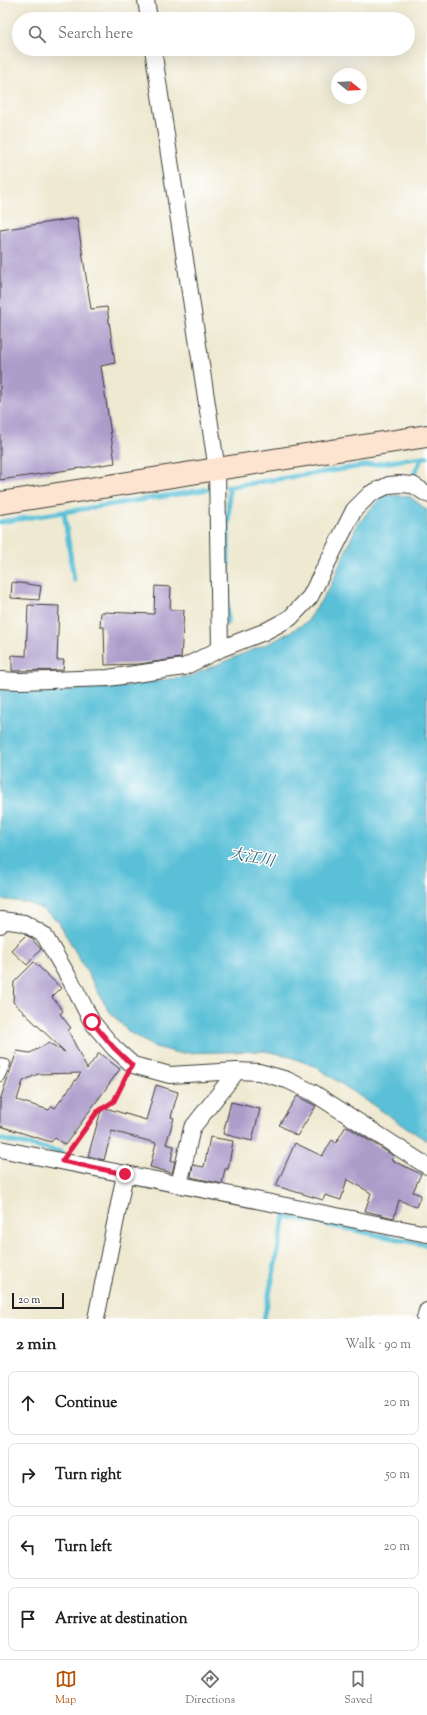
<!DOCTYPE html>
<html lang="en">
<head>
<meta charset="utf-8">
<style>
  body { margin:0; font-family:"Sorts Mill Goudy","Noto Serif JP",serif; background:#f6f6f6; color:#222 }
  .compass { position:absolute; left:331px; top:68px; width:36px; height:36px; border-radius:50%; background:#fff; box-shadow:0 4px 16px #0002; rotate:108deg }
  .scale { position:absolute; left:12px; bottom:10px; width:52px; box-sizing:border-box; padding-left:4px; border:2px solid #1c1c1c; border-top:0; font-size:11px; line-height:14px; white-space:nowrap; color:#1c1c1c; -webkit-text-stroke:3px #fff; paint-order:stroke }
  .stop { position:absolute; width:12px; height:12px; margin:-9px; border:3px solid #e11d48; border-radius:50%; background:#fff }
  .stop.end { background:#e11d48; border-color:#fff; box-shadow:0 1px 4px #0008 }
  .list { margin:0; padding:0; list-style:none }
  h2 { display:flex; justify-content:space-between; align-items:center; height:52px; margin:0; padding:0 16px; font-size:17px }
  h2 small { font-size:13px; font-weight:400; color:#767676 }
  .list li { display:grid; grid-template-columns:26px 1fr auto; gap:12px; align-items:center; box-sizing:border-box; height:64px; margin:0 8px 8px; padding:0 8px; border:1px solid #e0e0e0; border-radius:8px }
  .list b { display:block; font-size:15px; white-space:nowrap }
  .list em { font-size:13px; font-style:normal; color:#767676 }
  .icon { flex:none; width:22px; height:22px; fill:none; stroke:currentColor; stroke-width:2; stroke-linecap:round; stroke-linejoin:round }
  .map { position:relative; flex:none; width:427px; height:1319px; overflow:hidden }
  .search { position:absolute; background:#fff; box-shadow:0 4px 16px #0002; left:12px; right:12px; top:12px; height:44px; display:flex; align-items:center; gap:10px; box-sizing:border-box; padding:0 14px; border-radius:22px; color:#767676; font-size:15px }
  .sheet { height:340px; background:#fff }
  nav { display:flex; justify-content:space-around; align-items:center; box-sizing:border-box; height:56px; border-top:1px solid #e0e0e0; background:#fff; font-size:11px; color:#767676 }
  nav a { display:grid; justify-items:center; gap:2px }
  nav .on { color:#b45309 }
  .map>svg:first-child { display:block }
  .water { fill:#5ac0d7; stroke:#3b6e7a }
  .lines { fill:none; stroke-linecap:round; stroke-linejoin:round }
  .stream { stroke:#5ac0d7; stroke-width:5 }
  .building { fill:#ab9cca; fill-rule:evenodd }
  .lane-casing { stroke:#3c3b37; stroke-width:10 }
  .street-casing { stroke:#3c3b37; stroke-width:18 }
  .secondary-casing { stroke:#3c3b37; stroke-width:24 }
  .path { stroke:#3c3b37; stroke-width:2.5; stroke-dasharray:1 3; stroke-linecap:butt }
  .lane { stroke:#fff; stroke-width:8 }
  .street { stroke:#fff; stroke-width:16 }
  .secondary { stroke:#fde4d0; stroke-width:22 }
  .route { stroke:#e11d48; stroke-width:5 }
  .labels { text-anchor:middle; stroke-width:3; stroke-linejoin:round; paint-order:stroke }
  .water-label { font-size:15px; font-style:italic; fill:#355e67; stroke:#fff }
</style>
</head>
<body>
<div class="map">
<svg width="427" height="1319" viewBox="0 0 427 1319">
  <rect width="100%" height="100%" fill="#fff"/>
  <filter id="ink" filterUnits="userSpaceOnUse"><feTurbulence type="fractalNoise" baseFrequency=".025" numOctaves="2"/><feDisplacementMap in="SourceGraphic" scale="8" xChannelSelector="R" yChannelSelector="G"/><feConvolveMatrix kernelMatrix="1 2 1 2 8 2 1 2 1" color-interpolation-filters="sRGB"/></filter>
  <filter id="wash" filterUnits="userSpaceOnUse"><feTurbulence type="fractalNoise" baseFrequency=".012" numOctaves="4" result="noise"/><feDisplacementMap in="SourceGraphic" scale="16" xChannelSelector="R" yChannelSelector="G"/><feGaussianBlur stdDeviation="0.9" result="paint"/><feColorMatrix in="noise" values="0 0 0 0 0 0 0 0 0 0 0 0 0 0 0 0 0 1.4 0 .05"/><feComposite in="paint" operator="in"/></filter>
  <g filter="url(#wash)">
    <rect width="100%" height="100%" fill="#eee9d0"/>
    <polygon class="water" points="383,495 409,496 427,510 427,1141 316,1067 285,1055 265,1051 178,1053 152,1046 129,1032 109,1011 58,921 44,910 28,903 0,899 0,690 64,690 118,687 190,676 276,640 307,622 331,585 357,525"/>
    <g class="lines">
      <g class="stream">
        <polyline points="413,477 422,457 427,457"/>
        <polyline points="227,487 422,457"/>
        <polyline points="64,512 74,580"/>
        <polyline points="0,522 210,489"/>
        <polyline points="227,623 229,487"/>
        <polyline points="0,1139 61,1152"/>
        <polyline points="264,1319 285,1216 427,1245"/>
      </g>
    </g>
    <g id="blocks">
      <g class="building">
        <polygon points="77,218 91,309 107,307 115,363 101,366 115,463 0,480 0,230"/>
        <polygon points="12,582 41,586 39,600 11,598"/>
        <polygon points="155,586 171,587 170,610 184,610 181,658 140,664 105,665 104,627 100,627 101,612 154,614"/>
        <polygon points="28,605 59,606 57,660 64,660 63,670 12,671 12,655 26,656"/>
        <polygon points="26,935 31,938 41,949 27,965 11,950"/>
        <path d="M34,962L61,988L52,997L63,1011L60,1014L71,1028L68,1030L87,1069L99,1053L120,1069L65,1145L55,1138L51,1142L0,1126V1100L17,1051L30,1053L49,1043L65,1052L13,1002L14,982ZM81,1073L55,1108L52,1106L49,1110L17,1100L23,1081L38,1074Z"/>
        <polygon points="156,1085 178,1092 171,1117 174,1118 166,1144 174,1146 171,1161 175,1161 172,1173 150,1167 156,1143 112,1131 104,1160 88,1156 102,1107 146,1120"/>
        <polygon points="297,1096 316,1106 297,1136 279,1125"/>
        <polygon points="231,1102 260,1109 252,1141 223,1134"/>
        <polygon points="346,1126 394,1156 391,1160 421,1174 413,1192 421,1195 416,1207 399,1200 394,1218 365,1211 371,1193 347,1179 341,1200 325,1195 323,1200 276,1186 295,1143 322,1156 332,1140 336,1143"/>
        <polygon points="210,1137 233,1141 228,1169 225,1169 222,1184 191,1177 193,1165 204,1167"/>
      </g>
    </g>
  </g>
  <g filter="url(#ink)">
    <use href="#blocks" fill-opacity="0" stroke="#3c3b37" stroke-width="1"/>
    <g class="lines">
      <defs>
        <polyline id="lane" points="0,1063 6,1064 0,1077"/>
        <g id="street">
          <polyline points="146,0 149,19"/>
          <polyline points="153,49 217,470 220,649"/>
          <polyline points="0,680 20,681 108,678 184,667 220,649 264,632 290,618 310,597 354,510 370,494 389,485 400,484 413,485 427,494"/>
          <polyline points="0,925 1,920 24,923 44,935 72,983 92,1022 114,1048 133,1065 170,1075 237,1071 259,1072 287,1080 312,1092 427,1166"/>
          <polyline points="0,1149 427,1234"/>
          <polyline points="179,1185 192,1128 237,1071"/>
          <polyline points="96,1319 125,1174"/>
          <polyline points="425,1319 427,1311"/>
        </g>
        <polyline id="secondary" points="0,503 427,436"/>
      </defs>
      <use href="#lane" class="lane-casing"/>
      <use href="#street" class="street-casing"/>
      <use href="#secondary" class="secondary-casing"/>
      <polyline class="path" points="72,1147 97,1113 114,1101 126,1078"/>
      <use href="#lane" class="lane"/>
      <use href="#street" class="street"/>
      <use href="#secondary" class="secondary"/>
    </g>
  </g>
  <g class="lines" filter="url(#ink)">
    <polyline class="route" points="92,1022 114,1048 132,1065 114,1101 97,1112 62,1161 125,1174"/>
  </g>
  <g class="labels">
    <g class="water-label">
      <text transform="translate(252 857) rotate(11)" y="5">大江川</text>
    </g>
  </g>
</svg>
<svg class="compass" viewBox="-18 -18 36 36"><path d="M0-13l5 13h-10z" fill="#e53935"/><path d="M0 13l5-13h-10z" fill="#767676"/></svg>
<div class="scale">20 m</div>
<div class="stop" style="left:92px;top:1022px"></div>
<div class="stop end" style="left:125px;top:1174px"></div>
<div class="search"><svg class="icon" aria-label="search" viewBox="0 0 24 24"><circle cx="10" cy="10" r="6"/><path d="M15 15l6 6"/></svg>Search here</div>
</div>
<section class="sheet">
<h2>2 min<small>Walk · 90 m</small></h2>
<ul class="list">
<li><svg class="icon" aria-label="ahead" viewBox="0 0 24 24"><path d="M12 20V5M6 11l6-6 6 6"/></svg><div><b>Continue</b></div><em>20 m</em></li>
<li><svg class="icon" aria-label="right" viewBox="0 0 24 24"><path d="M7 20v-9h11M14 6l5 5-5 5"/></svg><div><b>Turn right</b></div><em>50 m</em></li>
<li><svg class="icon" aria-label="left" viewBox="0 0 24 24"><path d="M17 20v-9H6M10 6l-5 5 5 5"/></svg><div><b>Turn left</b></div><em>20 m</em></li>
<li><svg class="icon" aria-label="arrive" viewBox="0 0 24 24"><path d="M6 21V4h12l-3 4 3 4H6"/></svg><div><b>Arrive at destination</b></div></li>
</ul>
</section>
<nav>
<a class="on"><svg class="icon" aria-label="map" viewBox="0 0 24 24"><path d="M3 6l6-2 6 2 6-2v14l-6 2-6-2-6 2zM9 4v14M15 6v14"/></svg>Map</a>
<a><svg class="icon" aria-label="directions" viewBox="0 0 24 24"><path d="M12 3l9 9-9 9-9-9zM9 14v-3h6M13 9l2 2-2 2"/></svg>Directions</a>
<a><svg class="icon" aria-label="saved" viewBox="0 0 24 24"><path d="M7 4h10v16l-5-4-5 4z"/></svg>Saved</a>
</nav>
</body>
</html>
